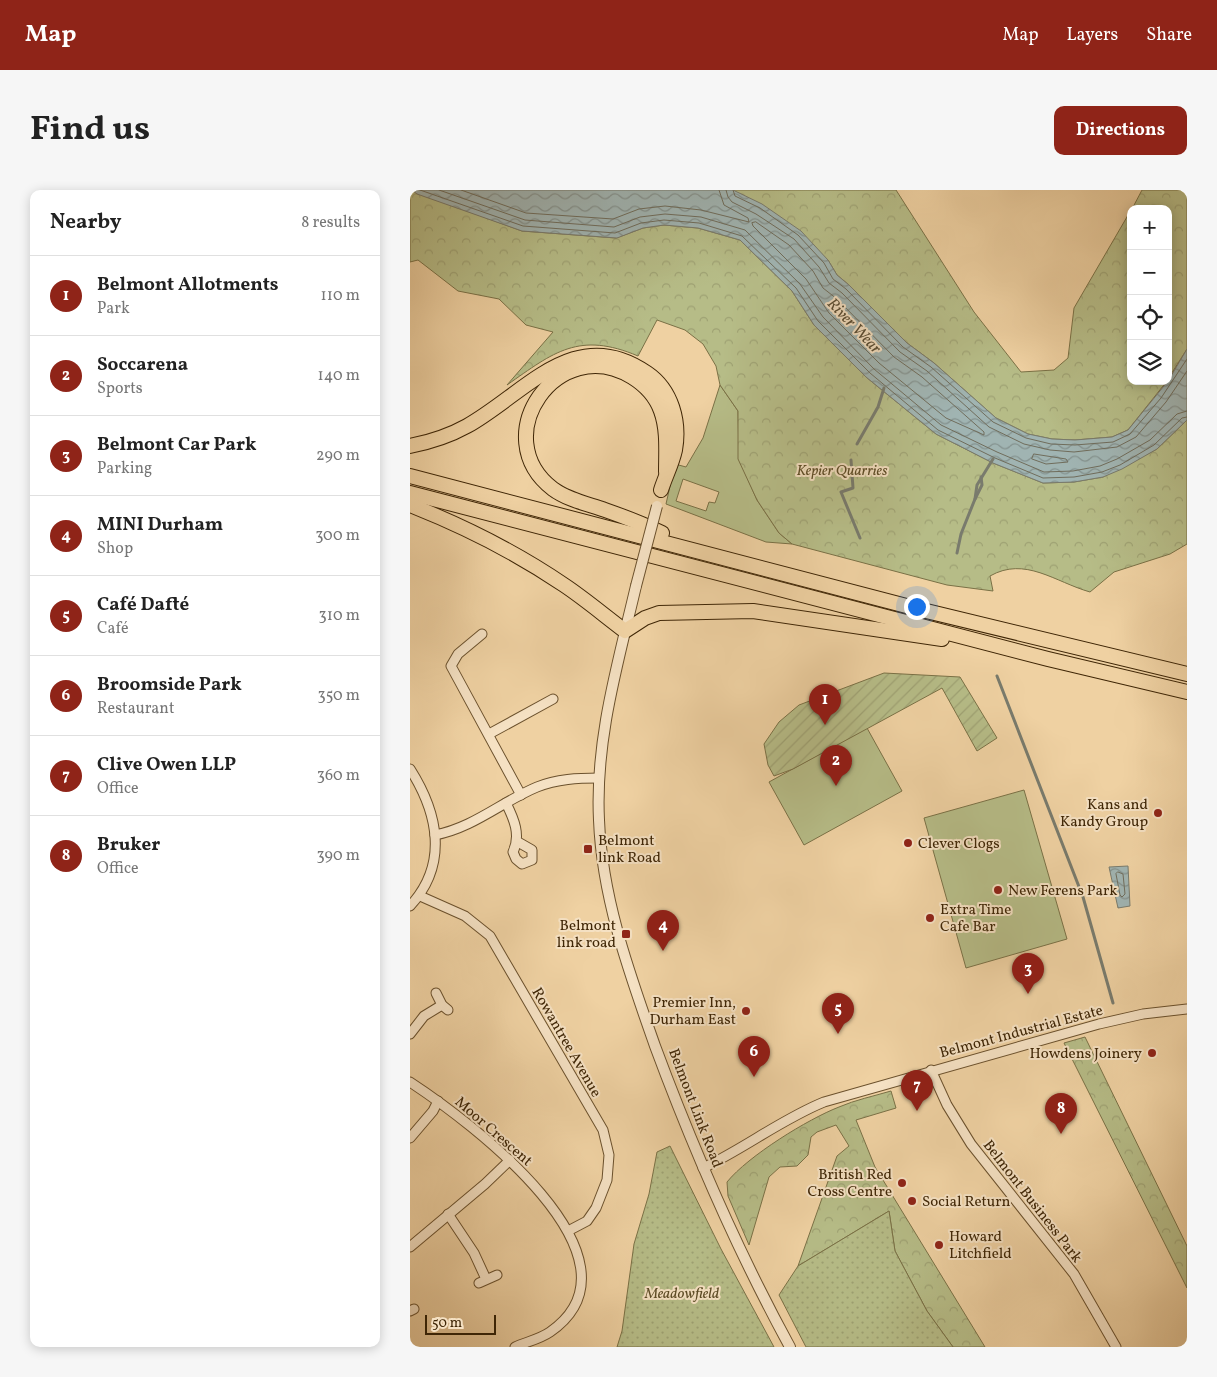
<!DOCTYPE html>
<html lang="en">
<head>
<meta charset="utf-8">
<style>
  body { margin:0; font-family:Vollkorn,serif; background:#f6f6f6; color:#222 }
  .controls { position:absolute; right:15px; top:15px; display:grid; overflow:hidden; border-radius:10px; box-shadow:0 2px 12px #0003 }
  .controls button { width:45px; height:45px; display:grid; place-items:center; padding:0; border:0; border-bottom:1px solid #e0e0e0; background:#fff; color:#222; font:25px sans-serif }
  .scale { position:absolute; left:15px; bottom:12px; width:71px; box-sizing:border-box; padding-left:5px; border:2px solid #3f2606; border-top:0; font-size:14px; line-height:18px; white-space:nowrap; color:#3f2606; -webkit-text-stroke:4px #f5e1c3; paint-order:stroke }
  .you { position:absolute; left:506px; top:416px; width:18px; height:18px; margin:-12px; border:4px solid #fff; border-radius:50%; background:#1a73e8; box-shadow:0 0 0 8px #1a73e833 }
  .badge { display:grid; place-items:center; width:32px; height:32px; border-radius:50%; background:#8f2418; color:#fff; font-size:16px; font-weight:700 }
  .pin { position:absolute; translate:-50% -41px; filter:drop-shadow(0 1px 2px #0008) }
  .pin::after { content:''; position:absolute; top:26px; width:18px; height:15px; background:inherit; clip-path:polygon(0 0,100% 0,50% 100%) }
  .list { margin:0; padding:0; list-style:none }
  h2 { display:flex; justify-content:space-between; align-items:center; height:65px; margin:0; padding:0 20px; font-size:21px }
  h2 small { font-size:16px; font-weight:400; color:#767676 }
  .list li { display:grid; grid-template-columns:32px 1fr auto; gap:15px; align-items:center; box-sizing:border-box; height:80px; padding:0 20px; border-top:1px solid #e0e0e0 }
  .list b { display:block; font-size:19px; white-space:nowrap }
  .list p { margin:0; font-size:16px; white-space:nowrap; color:#767676 }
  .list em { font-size:16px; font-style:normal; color:#767676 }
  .icon { flex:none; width:28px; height:28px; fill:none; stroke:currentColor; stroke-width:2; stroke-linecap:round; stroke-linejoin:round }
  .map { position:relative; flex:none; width:777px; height:1157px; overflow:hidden; border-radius:10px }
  header { display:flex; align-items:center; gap:30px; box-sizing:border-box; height:70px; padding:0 25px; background:#8f2418; color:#fff }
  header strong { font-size:24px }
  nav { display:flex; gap:28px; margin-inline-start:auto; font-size:18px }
  .intro { display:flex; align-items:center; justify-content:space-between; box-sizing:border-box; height:120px; padding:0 30px }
  h1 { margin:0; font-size:35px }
  .button { padding:12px 22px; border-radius:10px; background:#8f2418; color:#fff; font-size:18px; font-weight:700 }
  main { display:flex; gap:30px; padding:0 30px }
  aside { flex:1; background:#fff; border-radius:10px; box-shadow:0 2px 12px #0003 }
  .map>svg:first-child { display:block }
  .grass { fill:#b6bc87; stroke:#7a7146; fill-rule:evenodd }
  .forest { fill:url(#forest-crowns); stroke:#7a7146 }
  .park { fill:url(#park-dots); stroke:#7a7146 }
  .garden { fill:url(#garden-furrows); stroke:#7a7146 }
  .water { fill:url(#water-waves); stroke:#797b6d }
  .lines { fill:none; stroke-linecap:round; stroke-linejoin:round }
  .shore { stroke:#706d5c; stroke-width:1 }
  .stream { stroke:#797b6d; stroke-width:3 }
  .minor-casing { stroke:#6b512d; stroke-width:11 }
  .tertiary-casing { stroke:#6b512d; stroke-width:12 }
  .trunk-casing { stroke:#3f2606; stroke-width:16 }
  .minor { stroke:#f5e1c3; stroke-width:9 }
  .tertiary { stroke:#f5e1c3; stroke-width:10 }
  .trunk { stroke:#efd1a2; stroke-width:14 }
  .tertiary-bridge-casing { stroke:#6b512d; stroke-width:12; stroke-linecap:butt }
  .tertiary-bridge { stroke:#f5e1c3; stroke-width:10 }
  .poi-dot { fill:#8f2418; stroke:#f5e1c3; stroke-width:2 }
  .labels { text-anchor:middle; stroke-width:4; stroke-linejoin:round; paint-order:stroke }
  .park-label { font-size:15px; font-style:italic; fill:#5d4c26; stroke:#f5e1c3 }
  .poi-label { font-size:15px; fill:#3f2606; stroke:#f5e1c3; text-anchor:start }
  .street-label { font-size:15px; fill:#3f2606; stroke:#f5e1c3 }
  .water-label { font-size:16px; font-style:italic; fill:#574a31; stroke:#f5e1c3 }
</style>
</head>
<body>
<header>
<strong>Map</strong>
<nav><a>Map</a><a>Layers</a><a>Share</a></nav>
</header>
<div class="intro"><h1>Find us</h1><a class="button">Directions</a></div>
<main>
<aside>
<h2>Nearby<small>8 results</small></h2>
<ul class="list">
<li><span class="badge">1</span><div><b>Belmont Allotments</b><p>Park</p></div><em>110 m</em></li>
<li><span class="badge">2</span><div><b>Soccarena</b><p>Sports</p></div><em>140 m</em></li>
<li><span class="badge">3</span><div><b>Belmont Car Park</b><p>Parking</p></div><em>290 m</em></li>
<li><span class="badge">4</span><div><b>MINI Durham</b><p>Shop</p></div><em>300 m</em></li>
<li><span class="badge">5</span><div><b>Café Dafté</b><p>Café</p></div><em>310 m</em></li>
<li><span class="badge">6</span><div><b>Broomside Park</b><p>Restaurant</p></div><em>350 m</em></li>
<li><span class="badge">7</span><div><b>Clive Owen LLP</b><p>Office</p></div><em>360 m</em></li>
<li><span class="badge">8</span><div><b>Bruker</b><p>Office</p></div><em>390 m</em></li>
</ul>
</aside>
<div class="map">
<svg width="777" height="1157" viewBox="0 0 777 1157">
  <defs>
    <pattern id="forest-crowns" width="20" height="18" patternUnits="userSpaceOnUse" patternTransform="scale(1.25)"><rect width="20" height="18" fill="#b6bc87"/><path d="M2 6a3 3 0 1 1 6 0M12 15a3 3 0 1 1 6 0" fill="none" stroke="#9ea173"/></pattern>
    <pattern id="park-dots" width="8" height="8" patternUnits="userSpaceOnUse" patternTransform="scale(1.25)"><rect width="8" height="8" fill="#b6bc87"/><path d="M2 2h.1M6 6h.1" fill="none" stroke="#9ea173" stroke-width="1.8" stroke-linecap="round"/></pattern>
    <pattern id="garden-furrows" width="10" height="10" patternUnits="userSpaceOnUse" patternTransform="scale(1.25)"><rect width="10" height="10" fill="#b6bc87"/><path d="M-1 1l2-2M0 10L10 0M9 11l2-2" fill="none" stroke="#9ea173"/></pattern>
    <pattern id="water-waves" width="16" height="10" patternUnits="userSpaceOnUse" patternTransform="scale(1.25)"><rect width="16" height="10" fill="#a0b4b2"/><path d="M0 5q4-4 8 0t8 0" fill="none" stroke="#84928f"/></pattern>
  </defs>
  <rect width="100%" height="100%" fill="#efd1a2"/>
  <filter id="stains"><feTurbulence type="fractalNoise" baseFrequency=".004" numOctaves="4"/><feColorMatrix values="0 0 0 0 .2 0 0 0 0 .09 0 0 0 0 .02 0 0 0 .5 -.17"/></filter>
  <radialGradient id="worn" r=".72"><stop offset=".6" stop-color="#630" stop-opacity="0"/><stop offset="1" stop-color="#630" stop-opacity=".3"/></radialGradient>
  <g class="grass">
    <path d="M310,195L328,221L329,269L347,310L369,343L382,354L356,352L256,314L265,274L276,277L293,248ZM273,289L309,302L305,313L299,312L296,321L266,311Z"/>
    <polygon points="457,538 492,601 394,655 359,592"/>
    <polygon points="614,600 657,749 556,778 514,628"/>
  </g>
  <g class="forest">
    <path d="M0,0L112,41L206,48L233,38L254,35L288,38L330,50L382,101L404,135L456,187L526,244L583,273L633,293L664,292L693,287L747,259L777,230V354L760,364L704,382L680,402C645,392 615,366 580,386L583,401L537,395L382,354L369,343L347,310L328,269V221L310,195L306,176L293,154L275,140L247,130L228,166C169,141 144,162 97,195L143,142L116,135L89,109L48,101L8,70L0,72Z"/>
    <polygon points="323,0 486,0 564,122 611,182 644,180 658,168 664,118 721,20 721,191 757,191 718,240 702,247 665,250 642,249 618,244 586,228 524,173 497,153 439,95 427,85 418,70"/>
    <polygon points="732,0 777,0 777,159 758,189 758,19 722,19"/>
    <polygon points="675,847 777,1056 777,1098 654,853"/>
    <path d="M481,901L486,918L446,930L465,977L575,1157H543L517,1121L485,1061L479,1021L388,1076L427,966L439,956L426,935L407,942L401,947L398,965L387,976L370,977L359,987L339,1055L318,1006L317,992C338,966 398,929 429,917C445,910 464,906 481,901Z"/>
  </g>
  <g class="park">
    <polygon points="260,956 311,1059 364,1157 207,1157 212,1141 224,1054 239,1004 247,962"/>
    <polygon points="479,1021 485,1061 517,1121 543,1157 396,1157 369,1105 388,1076"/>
  </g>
  <polygon class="garden" points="474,483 550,487 587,548 567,561 532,498 383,579 364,586 358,575 354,554 369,532 389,515"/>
  <g class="water">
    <polygon points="2,0 323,0 352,14 391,41 418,70 427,85 439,95 497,153 524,173 586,228 618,244 642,249 665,250 702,247 718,240 758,191 777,159 777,230 747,259 712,279 693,287 664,292 633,293 583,273 526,244 456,187 404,135 382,101 330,50 288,38 254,35 233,38 207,48 112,41 7,4"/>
    <polygon points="718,676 720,716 708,718 699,677"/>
  </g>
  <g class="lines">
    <g class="shore">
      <polyline points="10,0 113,36 205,43 231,33 254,30 289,33 332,46 386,98 408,131 460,183 528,240 585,268 633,288 664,287 692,282 710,275 744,255 772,228 777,227"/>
      <polyline points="29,0 115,30 204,37 230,27 255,24 291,27 335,40 390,94 413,127 464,179 531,235 587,262 634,282 663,281 690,276 707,269 740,250 767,224 777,221"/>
      <polyline points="51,0 116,23 203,29 229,19 255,16 291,20 339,32 338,28 314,15 309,0"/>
      <polyline points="316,0 318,7 322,12 346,24 384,49 409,77 419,93 432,103 490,162 517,181 579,237 614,254 640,260 664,262 707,257 726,247 756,212 777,181"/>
      <polyline points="323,0 325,6 350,18 388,45 414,73 423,89 436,99 493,157 521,177 583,232 616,248 641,254 665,255 703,252 720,244 751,208 777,169"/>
      <polygon points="346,32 379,55 403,81 413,98 427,109 484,167 512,187 574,242 574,245 536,228 469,173 419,123 396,89 343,36 342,33"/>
      <polygon points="624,264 656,269 658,272 636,274 622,269"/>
      <polygon points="708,682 713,684 715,704 712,707 710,705 706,684"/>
    </g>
    <g class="stream">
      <polyline points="0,3 3,0"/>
      <polyline points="447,254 468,217 474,198"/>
      <polyline points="441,270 443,298 431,302 450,348"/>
      <polyline points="565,309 572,295 571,287"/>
      <polyline points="547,363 551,344 565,309 567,295 583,269"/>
      <polyline points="587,486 673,707 703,813"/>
    </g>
    <defs>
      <g id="minor">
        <polyline points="72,444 48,464 41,476 111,605"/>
        <polyline points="79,544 143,509"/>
        <path d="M0,579C28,623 39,674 0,716"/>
        <path d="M96,613C104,629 111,645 103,662L106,669L112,674L122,670V660L108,652"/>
        <path d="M25,645C63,638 93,611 127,597C147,589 168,588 189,588"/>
        <polyline points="10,706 55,726 80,746 193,940 199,965 197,990 186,1018 177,1031 158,1041"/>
        <polyline points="26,803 32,815 38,820"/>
        <polyline points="0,844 14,826 32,815"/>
        <polyline points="521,880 537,915 561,954 664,1084 706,1157"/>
        <path d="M0,892C58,930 245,1069 140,1142C130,1149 116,1152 105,1157"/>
        <polyline points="0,948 23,921 28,911"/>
        <path d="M293,978C335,958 372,929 414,912L689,834L733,824L777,819"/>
        <polyline points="38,1024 64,1063 76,1089"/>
        <polyline points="0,1057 75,994 100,970"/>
        <polyline points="69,1093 87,1085"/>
        <polyline points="0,1121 4,1119"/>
      </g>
      <path id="tertiary" d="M226,396C208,473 185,550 189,630C192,708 219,782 245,856C284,961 326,1058 380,1157"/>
      <g id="trunk">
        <path d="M0,256C20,252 39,246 57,236C116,203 165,133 237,183C262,200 270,232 265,260C262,274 255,287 251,300"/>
        <polyline points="0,286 508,419 777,484"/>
        <polyline points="0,303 638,469 777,502"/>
        <path d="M0,315C53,336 107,363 154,395C175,409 195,426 215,441L235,428L249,423L343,421L532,449"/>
        <path d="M252,343C233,334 215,327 195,320C178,314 158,310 143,299C75,247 148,142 222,187C235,195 246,207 251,221C258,240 256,262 256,282"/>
      </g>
    </defs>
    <use href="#minor" class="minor-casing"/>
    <use href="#tertiary" class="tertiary-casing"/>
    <use href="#trunk" class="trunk-casing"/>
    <use href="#minor" class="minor"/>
    <use href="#tertiary" class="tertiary"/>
    <use href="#trunk" class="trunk"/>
    <defs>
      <polyline id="tertiary-bridge" points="226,396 247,316"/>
    </defs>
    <use href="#tertiary-bridge" class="tertiary-bridge-casing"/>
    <use href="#tertiary-bridge" class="tertiary-bridge"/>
  </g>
  <g class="poi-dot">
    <circle cx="748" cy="623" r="5"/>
    <circle cx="498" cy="653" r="5"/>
    <rect x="173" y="654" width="10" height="10" rx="2.5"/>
    <circle cx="588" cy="700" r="5"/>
    <circle cx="520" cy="728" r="5"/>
    <rect x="211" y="739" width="10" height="10" rx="2.5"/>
    <circle cx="336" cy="821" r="5"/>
    <circle cx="742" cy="863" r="5"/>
    <circle cx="492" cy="993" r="5"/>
    <circle cx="502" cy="1011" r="5"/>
    <circle cx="529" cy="1055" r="5"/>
  </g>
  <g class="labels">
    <g class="park-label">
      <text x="432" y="285">Kepier Quarries</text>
      <text x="272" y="1108">Meadowfield</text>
    </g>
    <g class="poi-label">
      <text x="738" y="619" text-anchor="end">Kans and<tspan x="738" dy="17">Kandy Group</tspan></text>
      <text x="188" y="655">Belmont<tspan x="188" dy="17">link Road</tspan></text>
      <text x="508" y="658">Clever Clogs</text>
      <text x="598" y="705">New Ferens Park</text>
      <text x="530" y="724">Extra Time<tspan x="530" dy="17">Cafe Bar</tspan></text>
      <text x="206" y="740" text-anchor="end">Belmont<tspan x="206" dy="17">link road</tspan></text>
      <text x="326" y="817" text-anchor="end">Premier Inn,<tspan x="326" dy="17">Durham East</tspan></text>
      <text x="732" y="868" text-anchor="end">Howdens Joinery</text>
      <text x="482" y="989" text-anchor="end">British Red<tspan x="482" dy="17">Cross Centre</tspan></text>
      <text x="512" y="1016">Social Return</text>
      <text x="539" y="1051">Howard<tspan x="539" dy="17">Litchfield</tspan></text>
    </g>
    <g class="street-label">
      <text transform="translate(611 841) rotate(-15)" y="5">Belmont Industrial Estate</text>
      <text transform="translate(157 852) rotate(60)" y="5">Rowantree Avenue</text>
      <text transform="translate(286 918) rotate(69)" y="5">Belmont Link Road</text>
      <text transform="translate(84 941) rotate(41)" y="5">Moor Crescent</text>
      <text transform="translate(623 1011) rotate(52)" y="5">Belmont Business Park</text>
    </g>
    <g class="water-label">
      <text transform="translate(445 135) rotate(46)" y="6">River Wear</text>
    </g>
  </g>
  <rect width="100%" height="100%" filter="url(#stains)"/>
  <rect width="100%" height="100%" fill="url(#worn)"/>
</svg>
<div class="controls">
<button>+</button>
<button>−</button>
<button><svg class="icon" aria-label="locate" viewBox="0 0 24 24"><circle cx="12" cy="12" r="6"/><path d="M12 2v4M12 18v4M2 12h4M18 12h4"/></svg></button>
<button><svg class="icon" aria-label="layers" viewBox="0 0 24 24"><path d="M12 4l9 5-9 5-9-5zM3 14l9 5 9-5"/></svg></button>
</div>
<div class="scale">50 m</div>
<div class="you"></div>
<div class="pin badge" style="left:415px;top:535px">1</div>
<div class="pin badge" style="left:426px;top:596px">2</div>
<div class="pin badge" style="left:618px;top:804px">3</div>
<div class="pin badge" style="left:253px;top:761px">4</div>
<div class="pin badge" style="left:428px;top:844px">5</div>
<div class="pin badge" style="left:344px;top:887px">6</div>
<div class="pin badge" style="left:507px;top:921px">7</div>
<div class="pin badge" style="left:651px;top:944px">8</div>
</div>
</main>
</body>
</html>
